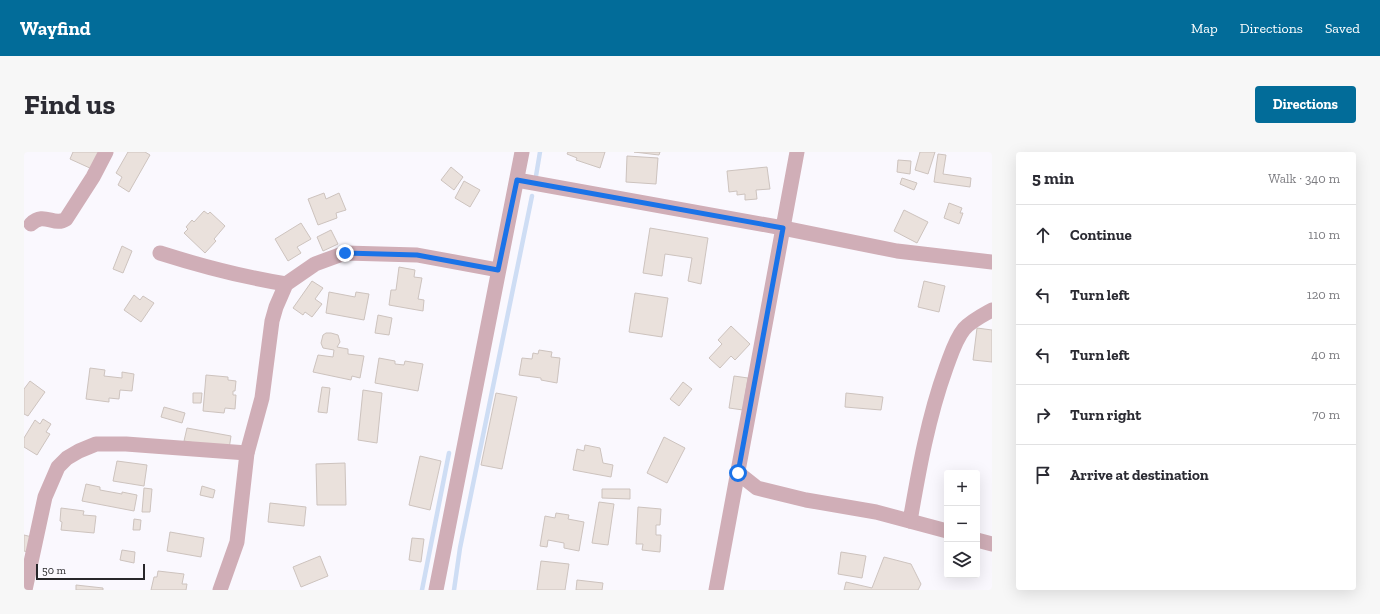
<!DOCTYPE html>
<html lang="en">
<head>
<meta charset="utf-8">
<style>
  body { margin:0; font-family:"Zilla Slab",serif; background:#f7f7f7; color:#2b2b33 }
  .controls { position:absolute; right:12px; bottom:12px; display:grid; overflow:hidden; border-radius:4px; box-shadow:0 4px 16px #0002 }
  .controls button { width:36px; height:36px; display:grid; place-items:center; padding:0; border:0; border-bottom:1px solid #e1e1e2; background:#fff; color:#2b2b33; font:20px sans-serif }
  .scale { position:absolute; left:12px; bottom:10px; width:109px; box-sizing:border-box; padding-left:4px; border:2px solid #28272a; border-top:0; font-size:11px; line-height:14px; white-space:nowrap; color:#28272a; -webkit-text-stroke:3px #faf8fe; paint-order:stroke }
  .stop { position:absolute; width:12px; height:12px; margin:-9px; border:3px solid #1a73e8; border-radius:50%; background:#fff }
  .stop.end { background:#1a73e8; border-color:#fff; box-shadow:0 1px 4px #0008 }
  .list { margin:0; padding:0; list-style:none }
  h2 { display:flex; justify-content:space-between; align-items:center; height:52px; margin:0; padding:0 16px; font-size:17px }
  h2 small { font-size:13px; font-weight:400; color:#7c7c81 }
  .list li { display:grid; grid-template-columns:26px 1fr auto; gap:12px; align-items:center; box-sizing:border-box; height:60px; padding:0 16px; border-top:1px solid #e1e1e2 }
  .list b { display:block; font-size:15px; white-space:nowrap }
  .list em { font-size:13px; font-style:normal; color:#7c7c81 }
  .icon { flex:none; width:22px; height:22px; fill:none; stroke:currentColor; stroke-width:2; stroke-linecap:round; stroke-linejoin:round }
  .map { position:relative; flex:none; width:968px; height:438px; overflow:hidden; border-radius:4px }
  header { display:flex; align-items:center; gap:24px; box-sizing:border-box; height:56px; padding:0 20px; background:#026c99; color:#fff }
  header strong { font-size:19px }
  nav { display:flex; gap:22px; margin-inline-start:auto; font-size:14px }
  .intro { display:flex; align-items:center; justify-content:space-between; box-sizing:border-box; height:96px; padding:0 24px }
  h1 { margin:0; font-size:28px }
  .button { padding:10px 18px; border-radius:4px; background:#026c99; color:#fff; font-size:14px; font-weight:700 }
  main { display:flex; gap:24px; padding:0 24px }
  aside { flex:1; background:#fff; border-radius:4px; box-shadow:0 4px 16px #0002 }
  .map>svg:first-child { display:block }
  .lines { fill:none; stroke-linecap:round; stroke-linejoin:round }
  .stream { stroke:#ceddf4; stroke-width:4.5 }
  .building { fill:#eae1dc; stroke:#cdc3be }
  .minor { stroke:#d0aeb7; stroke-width:15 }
  .route { stroke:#1a73e8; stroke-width:5 }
</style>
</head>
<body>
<header>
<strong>Wayfind</strong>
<nav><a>Map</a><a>Directions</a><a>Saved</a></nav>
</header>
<div class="intro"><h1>Find us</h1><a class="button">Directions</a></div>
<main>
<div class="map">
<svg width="968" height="438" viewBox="0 0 968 438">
  <rect width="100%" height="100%" fill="#faf8fe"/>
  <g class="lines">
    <g class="stream">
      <polyline points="512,24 516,0"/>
      <polyline points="398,438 425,301"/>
      <polyline points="430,438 436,396 508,44"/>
    </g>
  </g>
  <g class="building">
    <polygon points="49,0 76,0 68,17 46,7"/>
    <polygon points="104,0 121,0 126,3 105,40 94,33 98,25 92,21"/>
    <polygon points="544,0 581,0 576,16 552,8 553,6 543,2"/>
    <polygon points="610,0 636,0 635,3"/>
    <polygon points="896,0 911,0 904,22 891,18"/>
    <polygon points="914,2 922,3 919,22 947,26 946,35 910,30"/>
    <polygon points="603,4 634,6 632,32 602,30"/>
    <polygon points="874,8 887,9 886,22 873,20"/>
    <polygon points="427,15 439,25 430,38 417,28"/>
    <polygon points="743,15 746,37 732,38 733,47 721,48 721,42 713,43 713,39 705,40 703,19"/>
    <polygon points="878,26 893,31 890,38 876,32"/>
    <polygon points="440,29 456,38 446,55 431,46"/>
    <polygon points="300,41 302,47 315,41 322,58 312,61 313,66 294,73 284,47"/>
    <polygon points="925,51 938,56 936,61 939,61 935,72 920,66"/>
    <polygon points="880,58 904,70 893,91 870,79"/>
    <polygon points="180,59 184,62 186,60 201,74 190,87 192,89 181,101 160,81 164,77 162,75 168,68 170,70"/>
    <polygon points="277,71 287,87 273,95 277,101 264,109 251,87"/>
    <polygon points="626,76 684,86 677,132 664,129 668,106 641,102 638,124 619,121"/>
    <polygon points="307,78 314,92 299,99 293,85"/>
    <polygon points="98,94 108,99 99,121 89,117"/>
    <polygon points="375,115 391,118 390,125 398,126 394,147 400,148 399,159 365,153 367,138 372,138"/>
    <polygon points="288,129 299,136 291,147 298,152 288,165 281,160 279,163 269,156"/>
    <polygon points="900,129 921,134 915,160 894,155"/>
    <polygon points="305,140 331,145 332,140 345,142 340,168 302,161"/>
    <polygon points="611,141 644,146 638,185 605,180"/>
    <polygon points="110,143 116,148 119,144 130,151 117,170 100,158"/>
    <polygon points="354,163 368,166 365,183 351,181"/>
    <polygon points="707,174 726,192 711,208 707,204 696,216 685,206 698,192 694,188"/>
    <polygon points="953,176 968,178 968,210 949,208"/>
    <polygon points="302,181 307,181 314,183 316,190 313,195 324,197 324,202 340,204 336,226 328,224 327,228 289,220 294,203 309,205 310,198 299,196 297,191 299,183"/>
    <polygon points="515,198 528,200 527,205 536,206 533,231 517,228 517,226 495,223 498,206 508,207 509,201 514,202"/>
    <polygon points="355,206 371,209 371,212 380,213 381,209 399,212 394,239 351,231"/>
    <polygon points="66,216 81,218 80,224 98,226 98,220 110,222 108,239 96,238 95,247 85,246 85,250 62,247"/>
    <polygon points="182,223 204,225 204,228 212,229 211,239 209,239 209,243 212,243 211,257 201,256 200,261 179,259"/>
    <polygon points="710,224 724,226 719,258 705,256"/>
    <polygon points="6,229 21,240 4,264 0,262 0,237"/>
    <polygon points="659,230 668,237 655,254 646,247"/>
    <polygon points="298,235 306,236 303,261 294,260"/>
    <polygon points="339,238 358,241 353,291 334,288"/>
    <polygon points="169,241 178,241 177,251 169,251"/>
    <polygon points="472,241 493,245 478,317 457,313"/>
    <polygon points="822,241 859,245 857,258 821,255"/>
    <polygon points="140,255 161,261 158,271 137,265"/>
    <polygon points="19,267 27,272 22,280 26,282 13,303 0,295 0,286 11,268 16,272"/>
    <polygon points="163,276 207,284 205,297 160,289"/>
    <polygon points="640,285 661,296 643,331 623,321"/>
    <polygon points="561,293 576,296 579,311 589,313 587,325 549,318 553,297 560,299"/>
    <polygon points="396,304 417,309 406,358 385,353"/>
    <polygon points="93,309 123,313 120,334 89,329"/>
    <polygon points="321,311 322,353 293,353 292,312"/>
    <polygon points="62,332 76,335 76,338 98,342 98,340 113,343 110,359 58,349"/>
    <polygon points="178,334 191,338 189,346 176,343"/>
    <polygon points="120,336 128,337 126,360 118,360"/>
    <polygon points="578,337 606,337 606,347 578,346"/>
    <polygon points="575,350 590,352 584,393 568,391"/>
    <polygon points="246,351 282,355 280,374 244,370"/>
    <polygon points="614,355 637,357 636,373 632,373 632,383 637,383 636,400 618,398 619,392 612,392"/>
    <polygon points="37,356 60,359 59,363 72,364 70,381 37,378 38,370 36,369"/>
    <polygon points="532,361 545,363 544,367 560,370 555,399 540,396 540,391 524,388 523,395 516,394 521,364 531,366"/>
    <polygon points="110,367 117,368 116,378 109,378"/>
    <polygon points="146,380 180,386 177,405 143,399"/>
    <polygon points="0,383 8,385 4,400 0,399"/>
    <polygon points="388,386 400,387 397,410 385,408"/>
    <polygon points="98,398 111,400 110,411 96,408"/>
    <polygon points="817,400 842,404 838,426 814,422"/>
    <polygon points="296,404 304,424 277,435 269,415"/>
    <polygon points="860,405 887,412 897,432 894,438 820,438 822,430 848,436"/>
    <polygon points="517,409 545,412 541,438 513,438"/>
    <polygon points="134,419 160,422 158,432 163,432 162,438 127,438 130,425 133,425"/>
    <polygon points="553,428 579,431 578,438 552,438"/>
    <polygon points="52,433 79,436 79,438 52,438"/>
  </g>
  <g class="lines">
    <g class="minor">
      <polyline points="493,28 759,76 873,99 968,110"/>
      <path d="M7,72C20,59 30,75 42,67L69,25L82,0"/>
      <path d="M136,101C177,114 219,125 262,132"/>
      <polyline points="714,321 733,336 782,348 852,360 923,379"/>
      <path d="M886,369C895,317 904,266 922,216C927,203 931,188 940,177C947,169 959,163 968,158"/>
      <polyline points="953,388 968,392"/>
      <polyline points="1,438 21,345 34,315 43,306 55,299 72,292 102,292 223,301"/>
      <polyline points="196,438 213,390 223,301 238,246 248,169 252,155 262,132 291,112 321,101 393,103 474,118"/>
      <polyline points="412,438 498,0"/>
      <polyline points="692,438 773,0"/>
    </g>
  </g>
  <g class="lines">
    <polyline class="route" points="321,101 393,103 474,118 493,28 759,76 714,321"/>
  </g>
</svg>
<div class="controls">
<button>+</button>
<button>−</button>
<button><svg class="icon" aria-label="layers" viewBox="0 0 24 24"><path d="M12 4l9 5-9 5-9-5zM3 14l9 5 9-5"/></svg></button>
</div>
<div class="scale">50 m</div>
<div class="stop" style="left:714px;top:321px"></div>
<div class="stop end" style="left:321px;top:101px"></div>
</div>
<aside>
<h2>5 min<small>Walk · 340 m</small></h2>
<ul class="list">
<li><svg class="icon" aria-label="ahead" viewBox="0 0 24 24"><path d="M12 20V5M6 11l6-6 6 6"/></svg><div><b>Continue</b></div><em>110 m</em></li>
<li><svg class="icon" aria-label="left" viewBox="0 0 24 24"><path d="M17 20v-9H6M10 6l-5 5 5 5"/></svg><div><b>Turn left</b></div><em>120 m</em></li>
<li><svg class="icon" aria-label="left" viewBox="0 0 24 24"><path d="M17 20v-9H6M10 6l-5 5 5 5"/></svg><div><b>Turn left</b></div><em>40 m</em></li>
<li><svg class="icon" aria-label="right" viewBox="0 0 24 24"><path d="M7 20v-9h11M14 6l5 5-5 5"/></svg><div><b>Turn right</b></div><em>70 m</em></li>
<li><svg class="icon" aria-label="arrive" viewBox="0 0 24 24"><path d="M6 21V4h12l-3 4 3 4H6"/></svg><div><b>Arrive at destination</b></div></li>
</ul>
</aside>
</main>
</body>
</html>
